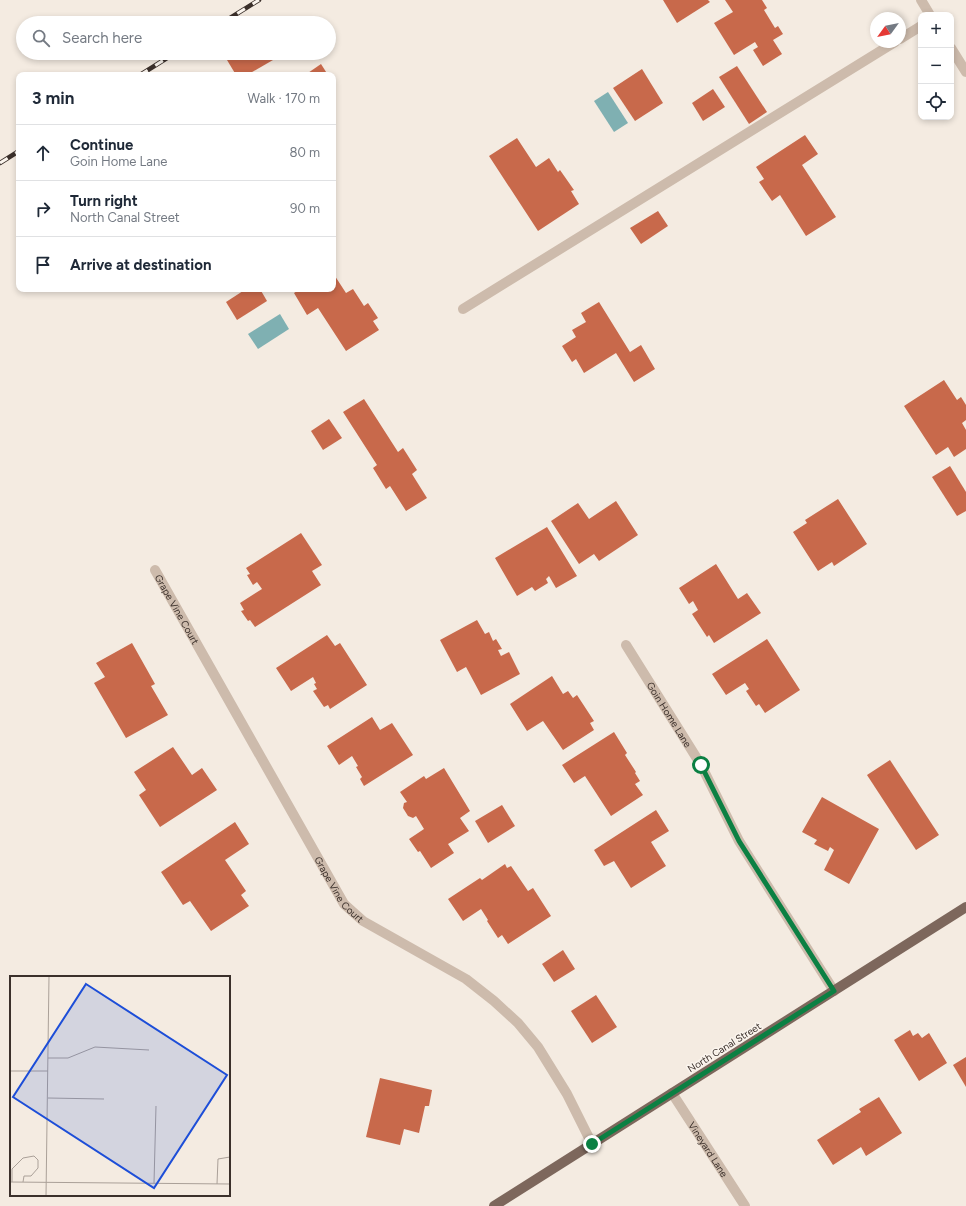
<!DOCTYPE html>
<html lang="en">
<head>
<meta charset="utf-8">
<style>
  body { margin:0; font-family:Figtree,sans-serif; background:#f2f2f3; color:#1f2937 }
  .controls { position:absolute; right:12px; top:12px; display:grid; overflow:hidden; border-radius:8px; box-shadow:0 2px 6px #0003 }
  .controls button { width:36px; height:36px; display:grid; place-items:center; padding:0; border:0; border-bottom:1px solid #e0e1e3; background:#fff; color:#1f2937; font:20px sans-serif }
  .compass { position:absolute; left:870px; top:12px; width:36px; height:36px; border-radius:50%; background:#fff; box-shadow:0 2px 6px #0003; rotate:237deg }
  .stop { position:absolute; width:12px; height:12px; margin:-9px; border:3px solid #0b8043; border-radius:50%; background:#fff }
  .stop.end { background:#0b8043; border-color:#fff; box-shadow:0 1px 4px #0008 }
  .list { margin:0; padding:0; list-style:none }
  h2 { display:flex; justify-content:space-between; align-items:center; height:52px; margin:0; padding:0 16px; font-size:17px }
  h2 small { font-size:13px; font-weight:400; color:#747a83 }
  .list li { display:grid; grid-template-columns:26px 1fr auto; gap:12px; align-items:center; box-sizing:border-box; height:56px; padding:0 16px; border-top:1px solid #e0e1e3 }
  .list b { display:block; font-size:15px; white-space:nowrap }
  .list p { margin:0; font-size:13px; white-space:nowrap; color:#747a83 }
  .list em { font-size:13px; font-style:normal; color:#747a83 }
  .icon { flex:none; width:22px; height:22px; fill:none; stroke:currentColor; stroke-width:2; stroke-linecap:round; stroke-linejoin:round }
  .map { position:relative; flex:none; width:966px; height:1206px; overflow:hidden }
  .search { position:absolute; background:#fff; box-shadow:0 2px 6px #0003; left:16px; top:16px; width:320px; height:44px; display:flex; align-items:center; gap:10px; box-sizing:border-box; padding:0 14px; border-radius:22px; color:#747a83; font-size:15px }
  .panel { position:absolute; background:#fff; box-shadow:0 2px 6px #0003; left:16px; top:72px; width:320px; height:220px; border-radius:8px }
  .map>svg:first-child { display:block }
  .water { fill:#7fb0b2 }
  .building { fill:#c8694b }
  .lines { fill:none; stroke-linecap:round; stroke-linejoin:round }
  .minor { stroke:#cdbbac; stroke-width:10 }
  .major { stroke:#7d675c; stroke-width:10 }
  .rail-casing { stroke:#3b302b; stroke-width:4.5 }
  .rail { stroke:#fbf5ee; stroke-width:3; stroke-dasharray:9; stroke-linecap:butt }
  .route { stroke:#0b8043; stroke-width:5 }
  .labels { text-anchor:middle; stroke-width:3; stroke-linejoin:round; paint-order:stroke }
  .street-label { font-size:10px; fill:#3b302b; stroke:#fbf5ee }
  .inset-road { fill:none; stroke:#aaa098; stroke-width:1 }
  .view { fill:#1d4ed8; fill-opacity:0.15; stroke:#1d4ed8; stroke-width:2 }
  .inset-edge { fill:none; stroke:#3b302b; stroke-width:2 }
</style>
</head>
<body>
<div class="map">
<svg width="966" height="1206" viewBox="0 0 966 1206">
  <rect width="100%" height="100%" fill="#f4ebe1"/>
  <g class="water">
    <polygon points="608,92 628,123 614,132 594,101"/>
    <polygon points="280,314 289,329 258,349 248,334"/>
  </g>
  <g class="building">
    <polygon points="663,0 708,0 710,2 677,23"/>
    <polygon points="725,0 762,0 767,8 764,10 775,28 778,26 783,34 773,40 782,54 763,66 753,50 758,47 755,42 734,55 714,23 733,12"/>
    <polygon points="239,53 269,53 273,60 247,75 236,75 227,60"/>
    <polygon points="321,64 328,75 305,75"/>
    <polygon points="737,66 767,112 749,124 719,77"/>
    <polygon points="642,69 663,103 635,121 613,88"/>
    <polygon points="713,89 725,107 703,121 692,103"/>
    <polygon points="805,135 818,154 802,165 836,217 806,236 780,195 772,201 759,182 764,179 756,167"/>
    <polygon points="517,138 536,167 549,158 558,172 560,170 574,190 571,191 579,204 538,231 489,156"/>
    <polygon points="658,211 668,226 641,244 630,228"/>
    <polygon points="333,273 346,293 353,289 364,306 368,303 378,318 373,321 379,330 346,351 318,308 307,315 294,293 300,289 333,289"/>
    <polygon points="246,289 260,289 267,301 237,320 226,302"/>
    <polygon points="599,302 630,352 641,345 655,369 634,382 616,353 584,373 576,359 572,362 562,346 576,337 572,330 586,322 581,313"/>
    <polygon points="944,380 957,400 961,397 966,405 966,420 962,423 966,430 966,449 954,457 948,447 936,455 904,406"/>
    <polygon points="364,399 398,452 403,448 417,470 412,474 427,498 406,511 390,486 386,489 373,468 377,465 343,412"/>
    <polygon points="329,419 342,438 323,450 311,431"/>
    <polygon points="950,466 966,492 966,511 957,516 932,477"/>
    <polygon points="838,499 867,544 834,566 832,562 818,571 793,532 807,523 805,520"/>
    <polygon points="616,501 638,535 599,561 594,554 579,564 551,521 578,503 589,519"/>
    <polygon points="547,527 577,576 556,588 549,576 546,579 548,583 535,591 532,587 517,596 495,558"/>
    <polygon points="301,533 322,565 312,571 321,585 255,627 250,620 248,621 241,611 244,610 240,603 262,589 257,582 253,585 247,575 250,574 246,568"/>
    <polygon points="716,564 738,599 747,593 761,613 714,643 709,635 707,637 692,614 698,610 693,601 689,604 679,588"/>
    <polygon points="477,620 485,634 489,632 493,641 496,639 502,649 498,650 501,656 509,652 520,674 481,695 466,667 457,672 440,640"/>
    <polygon points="327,635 335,646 340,643 367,685 330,709 328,705 324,707 313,691 317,689 314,684 316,683 313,677 291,691 276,668"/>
    <polygon points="767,639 800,690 765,713 759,704 756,706 746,691 749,689 745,683 726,695 712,674"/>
    <polygon points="132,643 155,684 151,686 168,715 126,738 94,683 105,677 96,663"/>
    <polygon points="552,676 563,694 568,691 573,698 577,695 594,721 590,723 594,730 563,750 543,721 527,731 510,704"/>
    <polygon points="372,717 380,730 392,723 413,755 364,786 360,779 362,777 356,767 358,766 352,756 339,765 327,746"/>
    <polygon points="614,732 627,753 625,755 636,772 635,773 640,781 635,784 643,795 611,816 585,776 574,783 562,765"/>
    <polygon points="173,747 192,775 202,768 217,790 160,827 139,795 146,790 134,772"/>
    <polygon points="890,760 939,835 916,850 867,775"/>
    <polygon points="444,768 470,811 460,818 469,831 448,844 454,853 431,868 420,851 418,852 409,839 424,829 416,816 413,818 408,816 403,808 404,803 407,802 400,792 424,776 426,779"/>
    <polygon points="822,797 879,829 849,884 824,870 834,850 830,847 828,851 814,844 817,840 802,832"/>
    <polygon points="502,805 515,826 488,843 475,821"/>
    <polygon points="656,810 669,831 651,842 666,866 631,888 614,861 604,866 594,850"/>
    <polygon points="235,822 249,844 225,860 246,891 241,895 249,906 211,931 190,901 183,905 161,872"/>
    <polygon points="505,864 507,868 511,866 528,891 533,888 551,916 508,944 502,935 498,938 487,921 488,920 481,909 463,921 448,899 480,878 482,880"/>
    <polygon points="563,950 575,969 554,982 542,964"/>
    <polygon points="596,995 617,1027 592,1043 571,1011"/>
    <polygon points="910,1030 913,1036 918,1033 922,1038 929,1033 947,1063 919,1081 894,1040"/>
    <polygon points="966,1057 966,1087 953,1065"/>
    <polygon points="380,1078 432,1090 429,1106 425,1106 419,1133 404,1129 400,1145 366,1137"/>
    <polygon points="879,1097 902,1133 866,1156 861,1147 833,1165 817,1140 861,1112 859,1109"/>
  </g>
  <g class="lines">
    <g class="minor">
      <polyline points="921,0 930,15"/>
      <polyline points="900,39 921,26"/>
      <polyline points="951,48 966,72"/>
      <polyline points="463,309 895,42"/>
      <path id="s1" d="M155,570L344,904L363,921L466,979L494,1001L518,1023L538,1047L567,1094L592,1144"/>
      <path id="s2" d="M626,645L701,765L739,841L834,991"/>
      <path id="s3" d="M672,1093L745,1206"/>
    </g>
    <polyline class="major" points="494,1206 966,907"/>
    <defs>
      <g id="rail">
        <polyline points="222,23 259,0"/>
        <polyline points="140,75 175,53"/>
        <polyline points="0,163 19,151"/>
      </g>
    </defs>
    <use href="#rail" class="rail-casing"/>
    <use href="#rail" class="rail"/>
  </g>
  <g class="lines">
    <polyline class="route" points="592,1144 834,991 739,841 701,765"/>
  </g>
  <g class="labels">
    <g class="street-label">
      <text dy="4" stroke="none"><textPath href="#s1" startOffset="45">Grape Vine Court</textPath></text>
      <text dy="4" stroke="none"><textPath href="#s2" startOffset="82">Goin Home Lane</textPath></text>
      <text dy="4" stroke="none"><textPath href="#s1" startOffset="369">Grape Vine Court</textPath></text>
      <text transform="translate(724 1047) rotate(-32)" y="4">North Canal Street</text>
      <text dy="4" stroke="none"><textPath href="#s3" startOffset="67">Vineyard Lane</textPath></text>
    </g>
  </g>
  <g transform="translate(10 976)">
    <rect width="220" height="220" fill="#f4ebe1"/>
    <path class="inset-road" d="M38,82H58L85,71L139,74M0,95H38M38,122L94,123M0,206L220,208M2,206V193L13,182L24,180L28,184V192L21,200H14L13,206M144,207L146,130M207,208L208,183L220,181M36,220L39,0"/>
    <path class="view" d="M76,8L217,99L144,212L3,121Z"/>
    <rect width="220" height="220" class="inset-edge"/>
  </g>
</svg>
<div class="controls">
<button>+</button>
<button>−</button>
<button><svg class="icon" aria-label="locate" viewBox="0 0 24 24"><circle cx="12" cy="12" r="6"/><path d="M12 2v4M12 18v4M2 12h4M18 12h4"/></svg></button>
</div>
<svg class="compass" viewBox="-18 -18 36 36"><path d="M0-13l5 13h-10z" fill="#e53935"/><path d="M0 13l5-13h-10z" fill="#747a83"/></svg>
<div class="stop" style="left:701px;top:765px"></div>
<div class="stop end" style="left:592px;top:1144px"></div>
<div class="search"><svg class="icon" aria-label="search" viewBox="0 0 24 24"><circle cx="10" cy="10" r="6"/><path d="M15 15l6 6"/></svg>Search here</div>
<section class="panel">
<h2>3 min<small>Walk · 170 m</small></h2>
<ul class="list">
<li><svg class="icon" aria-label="ahead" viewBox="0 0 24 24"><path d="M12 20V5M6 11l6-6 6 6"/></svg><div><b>Continue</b><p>Goin Home Lane</p></div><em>80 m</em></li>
<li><svg class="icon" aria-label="right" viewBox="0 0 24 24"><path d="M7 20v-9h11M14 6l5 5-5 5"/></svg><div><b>Turn right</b><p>North Canal Street</p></div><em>90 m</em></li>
<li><svg class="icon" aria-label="arrive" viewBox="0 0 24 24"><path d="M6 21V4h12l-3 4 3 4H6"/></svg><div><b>Arrive at destination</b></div></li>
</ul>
</section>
</div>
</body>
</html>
